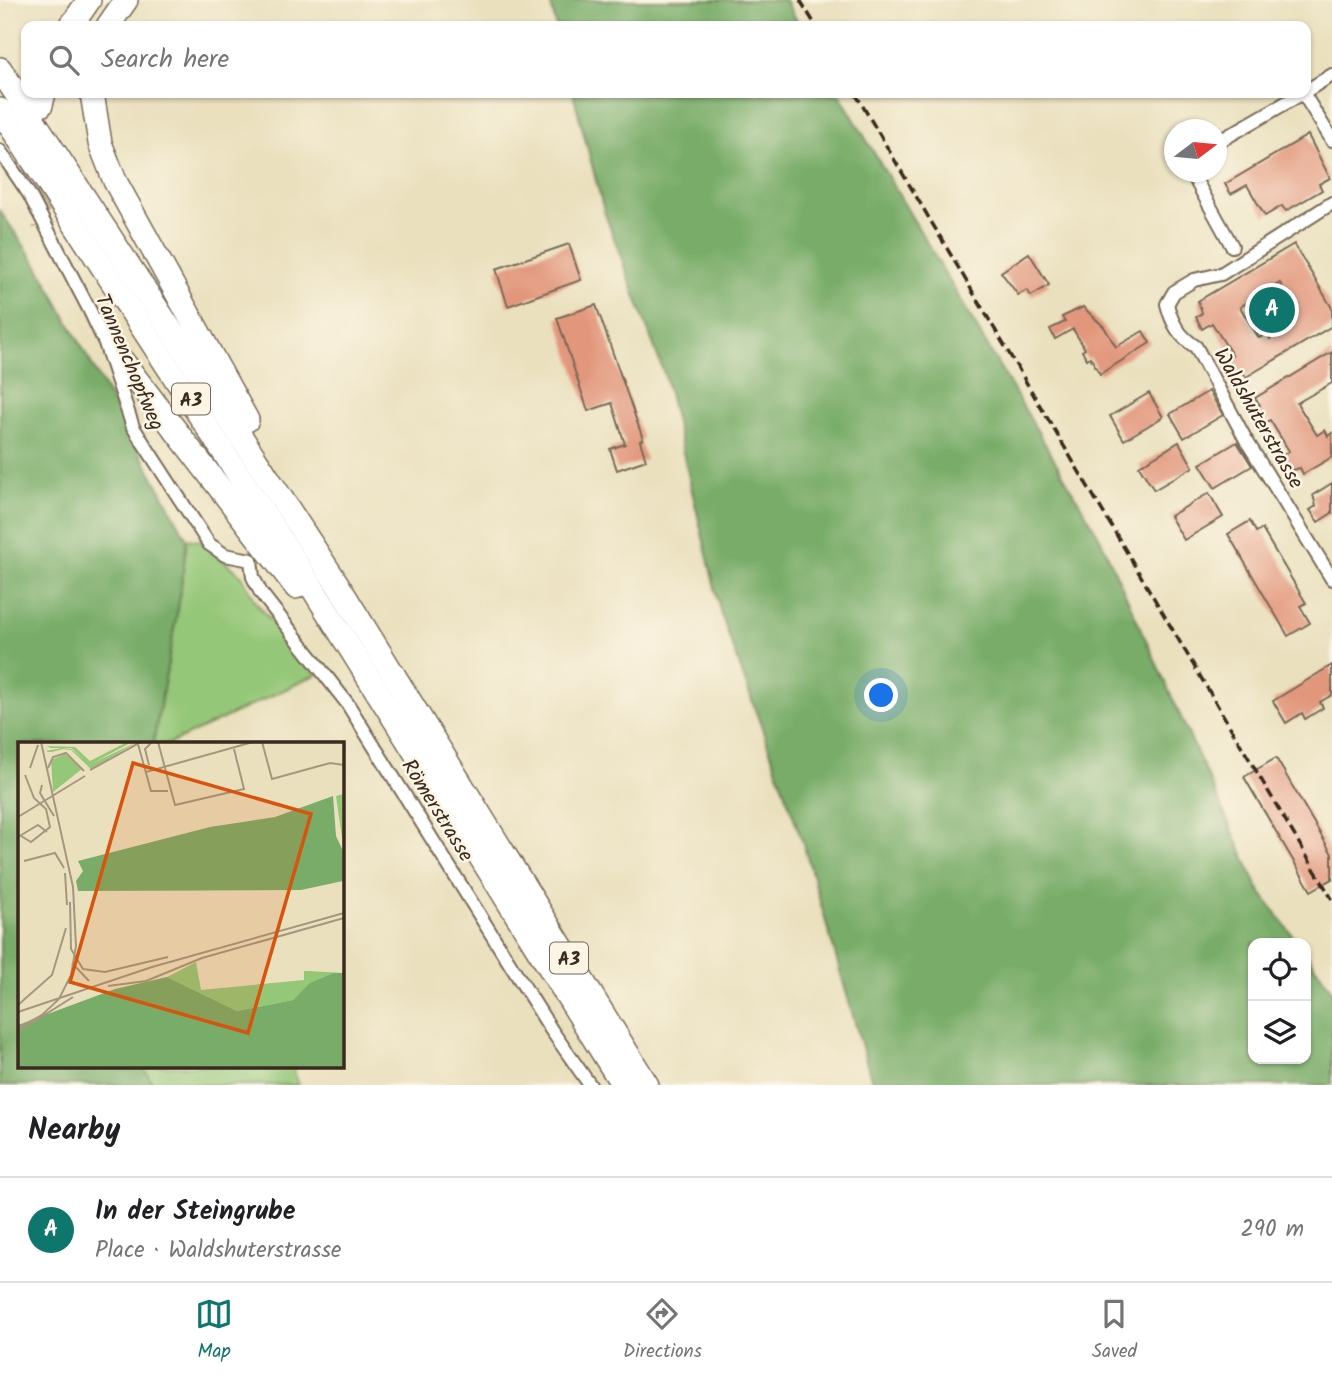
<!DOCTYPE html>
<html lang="en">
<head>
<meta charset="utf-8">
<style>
  body { margin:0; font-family:Kalam,sans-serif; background:#f6f6f6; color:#202124 }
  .controls { position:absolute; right:21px; bottom:21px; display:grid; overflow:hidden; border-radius:14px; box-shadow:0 2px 5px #0004 }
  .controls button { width:63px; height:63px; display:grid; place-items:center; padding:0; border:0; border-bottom:2px solid #e0e0e0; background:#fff; color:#202124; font:35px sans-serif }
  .compass { position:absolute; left:1164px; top:119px; width:63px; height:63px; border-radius:50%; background:#fff; box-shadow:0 2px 5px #0004; rotate:74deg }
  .you { position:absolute; left:882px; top:696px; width:24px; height:24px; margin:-18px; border:5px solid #fff; border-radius:50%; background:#1a73e8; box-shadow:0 0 0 10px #1a73e833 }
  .badge { display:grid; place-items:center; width:46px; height:46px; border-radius:50%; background:#0f766e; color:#fff; font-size:23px; font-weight:700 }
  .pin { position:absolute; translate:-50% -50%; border:4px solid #fff; box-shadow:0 2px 7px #0006 }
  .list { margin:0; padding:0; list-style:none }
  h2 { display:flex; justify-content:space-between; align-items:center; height:91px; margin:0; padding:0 28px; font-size:30px }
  h2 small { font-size:23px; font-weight:400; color:#757577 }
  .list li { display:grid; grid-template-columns:46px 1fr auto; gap:21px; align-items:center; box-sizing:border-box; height:105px; padding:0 28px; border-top:2px solid #e0e0e0 }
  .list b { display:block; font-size:26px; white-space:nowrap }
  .list p { margin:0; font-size:23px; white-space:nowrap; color:#757577 }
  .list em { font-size:23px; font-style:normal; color:#757577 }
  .icon { flex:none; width:38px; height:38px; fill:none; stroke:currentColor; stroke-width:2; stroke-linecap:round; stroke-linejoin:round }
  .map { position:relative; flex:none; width:1332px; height:1085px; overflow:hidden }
  .search { position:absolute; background:#fff; box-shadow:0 2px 5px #0004; left:21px; right:21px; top:21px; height:77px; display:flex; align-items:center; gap:18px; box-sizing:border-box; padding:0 24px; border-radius:14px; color:#757577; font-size:26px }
  .sheet { height:196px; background:#fff }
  nav { display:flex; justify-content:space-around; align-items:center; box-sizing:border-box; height:98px; border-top:2px solid #e0e0e0; background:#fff; font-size:19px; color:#757577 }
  nav a { display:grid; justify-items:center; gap:4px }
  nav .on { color:#0f766e }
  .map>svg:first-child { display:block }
  .green { fill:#95c778; stroke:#68784b; stroke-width:2 }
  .forest { fill:#78ac68; stroke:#5a6b43; stroke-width:2 }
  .building { fill:#e2967b; fill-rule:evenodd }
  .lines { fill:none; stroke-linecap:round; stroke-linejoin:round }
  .motorway-tunnel { stroke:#c7bc9e; stroke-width:23; stroke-dasharray:23 11; stroke-linecap:butt }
  .minor-casing { stroke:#786a56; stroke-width:16 }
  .motorway-casing { stroke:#786a56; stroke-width:26 }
  .minor { stroke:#fff; stroke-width:12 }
  .motorway { stroke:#fff; stroke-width:23 }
  .rail { stroke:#3b2a1e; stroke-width:3.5; stroke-dasharray:10 5; stroke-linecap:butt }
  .labels { text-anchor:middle; stroke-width:5; stroke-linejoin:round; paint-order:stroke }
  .shield { fill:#fcf5e5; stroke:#75675a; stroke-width:2 }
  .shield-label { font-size:19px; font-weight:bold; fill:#3b2a1e }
  .street-label { font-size:21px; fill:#3b2a1e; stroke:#fcf5e5 }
  .inset-road { fill:none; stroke:#a4977e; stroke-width:2 }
  .view { fill:#d7540e; fill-opacity:0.15; stroke:#d7540e; stroke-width:3.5 }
  .inset-edge { fill:none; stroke:#3b2a1e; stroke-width:3.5 }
</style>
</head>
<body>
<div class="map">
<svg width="1332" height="1085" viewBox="0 0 1332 1085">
  <rect width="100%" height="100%" fill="#fcf5e5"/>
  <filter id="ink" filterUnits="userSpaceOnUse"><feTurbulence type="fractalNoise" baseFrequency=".0143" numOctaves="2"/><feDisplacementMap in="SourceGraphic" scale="14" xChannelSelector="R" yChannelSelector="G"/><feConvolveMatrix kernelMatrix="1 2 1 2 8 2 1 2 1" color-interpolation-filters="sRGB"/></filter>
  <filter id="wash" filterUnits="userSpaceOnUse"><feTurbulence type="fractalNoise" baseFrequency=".00686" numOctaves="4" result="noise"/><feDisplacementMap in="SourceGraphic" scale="28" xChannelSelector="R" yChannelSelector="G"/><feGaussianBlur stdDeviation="1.57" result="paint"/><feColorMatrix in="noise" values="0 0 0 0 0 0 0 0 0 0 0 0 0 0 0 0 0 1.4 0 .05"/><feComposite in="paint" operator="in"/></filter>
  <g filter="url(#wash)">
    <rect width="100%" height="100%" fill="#eae0be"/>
    <g class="green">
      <polygon points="187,539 200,541 242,576 257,604 318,674 169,744 153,744 179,602"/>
      <polygon points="143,1066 292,1066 299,1085 153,1085"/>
    </g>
    <g class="forest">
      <polygon points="550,0 785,0 800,26 556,26"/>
      <polygon points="573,93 839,93 1099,536 1259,890 1298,943 1253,943 1253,1059 1306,1059 1306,954 1332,990 1332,1085 873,1085 804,846 721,614 665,376 604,211"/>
      <polygon points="0,211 38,266 187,539 179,602 153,744 19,744 19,1066 143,1066 153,1085 0,1085"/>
    </g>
    <g id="blocks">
      <g class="building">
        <polygon points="1308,135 1330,178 1319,184 1322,190 1286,211 1282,206 1265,216 1247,185 1231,194 1225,184"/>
        <polygon points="569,244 581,280 508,306 496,269"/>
        <path d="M1294,244L1332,308V326L1246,377L1242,371L1230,375L1222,361L1232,355L1212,323L1202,329L1196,317L1202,313L1198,301ZM1280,283L1295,309L1296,317L1285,323L1288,327L1270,339L1267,334L1259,338L1240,307Z"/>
        <polygon points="1029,253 1049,285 1031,296 1027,290 1018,295 1001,272"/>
        <polygon points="596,305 643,439 640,441 646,460 617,470 610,449 625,444 612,403 588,411 557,318"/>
        <polygon points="1083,307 1104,327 1116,347 1143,331 1150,343 1100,374 1090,357 1087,359 1082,351 1085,349 1073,329 1055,339 1050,329 1065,322 1062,317"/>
        <polygon points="1332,352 1332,383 1297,403 1317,435 1325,430 1328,436 1332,433 1332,457 1303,474 1300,468 1288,471 1279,457 1289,451 1270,420 1260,425 1253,413 1260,405 1255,398"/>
        <polygon points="1209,391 1223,415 1184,438 1170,414"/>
        <polygon points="1149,393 1163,417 1124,440 1110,416"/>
        <polygon points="1179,442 1193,467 1154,490 1139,466"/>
        <polygon points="1237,442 1252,466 1215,488 1200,464"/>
        <polygon points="1332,483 1332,513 1318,522 1310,510 1316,506 1313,495"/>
        <polygon points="1209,493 1223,517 1184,540 1170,516"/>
        <polygon points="1250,521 1256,532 1262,529 1306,603 1300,606 1310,623 1288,636 1228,534"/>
        <polygon points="1332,665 1332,695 1320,702 1323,708 1305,719 1302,713 1286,723 1273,701"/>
        <polygon points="1276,758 1332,854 1332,879 1311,891 1244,777"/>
      </g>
    </g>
  </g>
  <g filter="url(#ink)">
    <use href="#blocks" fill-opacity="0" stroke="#786a56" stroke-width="2"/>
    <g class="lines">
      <polyline class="motorway-tunnel" points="35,157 34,177 44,226"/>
      <defs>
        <g id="minor">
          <polyline points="1306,91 1332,75"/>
          <polyline points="1303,93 1332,140"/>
          <polyline points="1216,143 1303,93"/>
          <polyline points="0,151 29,194 90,311 105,343 133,427 209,544 225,555 251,560 253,577 261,593 347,703 552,1031 590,1085"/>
          <polyline points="1195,172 1195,179 1232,246"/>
          <path d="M1332,203L1221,274L1194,280L1174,292L1167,304C1172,324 1179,336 1196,347L1246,440L1332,579"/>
        </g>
        <g id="motorway">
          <polyline points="71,26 89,0"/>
          <polyline points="108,26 126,0"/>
          <polyline points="0,69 336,582 647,1085"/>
          <polyline points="92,93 100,143 115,181 247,420"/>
          <polyline points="41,105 44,93"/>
          <polyline points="0,110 310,584 623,1085"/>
          <polyline points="123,362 296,587"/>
        </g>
      </defs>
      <use href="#minor" class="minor-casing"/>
      <use href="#motorway" class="motorway-casing"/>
      <use href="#minor" class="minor"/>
      <use href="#motorway" class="motorway"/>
      <g class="rail">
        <polyline points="800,0 816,26"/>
        <polyline points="855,93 1332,899"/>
      </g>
    </g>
  </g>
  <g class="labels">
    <g class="shield">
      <rect x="172" y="383.5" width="38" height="31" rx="5"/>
      <rect x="550" y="942.5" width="38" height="31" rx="5"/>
    </g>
    <g class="shield-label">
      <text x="191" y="406">A3</text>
      <text x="569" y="965">A3</text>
    </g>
    <g class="street-label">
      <text transform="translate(130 362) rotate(67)" y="7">Tannenchopfweg</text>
      <text transform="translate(1259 418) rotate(60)" y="7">Waldshuterstrasse</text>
      <text transform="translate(438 810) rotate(58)" y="7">Römerstrasse</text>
    </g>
  </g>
  <g transform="translate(18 742)">
    <rect width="326" height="326" fill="#eae0be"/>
    <path d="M109,0H114L75,21L119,0L73,27L53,8L45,7L34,10H30L28,9L44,6L53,7L67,18L53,6H33L29,4L57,5L72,19ZM47,12L64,27L35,50L33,18ZM325,52H326L325,103L318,54ZM178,220L183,248L286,238V229H291L325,231L292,242L275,258L219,269L149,235Z" fill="#95c778"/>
    <path d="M315,54L318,94L325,109V139L283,148L60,149L58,139L65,129L60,119L192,85L257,75ZM316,231H325V325H0V283L97,247L149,235L219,269L275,258L292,241Z" fill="#78ac68"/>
    <path class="inset-road" d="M140,0L157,63L226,47L216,7M244,0L254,37L312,21L326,23M120,2L133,49H150M131,23L127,7L134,0M12,26L20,3M30,26L35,15L48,11L66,29M72,28L123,0M128,30L235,0M24,43L22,51L36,74M0,75L67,34M3,94L13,100L32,85L28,67L16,56L7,33M0,95L20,83L29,90M6,119L37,111L46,126M47,131L49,163M52,160L53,207L65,227L87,230L150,215M54,221L71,239M90,244L128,239L184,216L326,176M0,263L34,233L48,186M0,270L134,225L326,171M0,286L24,273L41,257L53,233L58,204L55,145L23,0M1,289L55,255"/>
    <path class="view" d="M115,21L293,72L230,291L52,240Z"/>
    <rect width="326" height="326" class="inset-edge"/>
  </g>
</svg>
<div class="controls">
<button><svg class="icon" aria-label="locate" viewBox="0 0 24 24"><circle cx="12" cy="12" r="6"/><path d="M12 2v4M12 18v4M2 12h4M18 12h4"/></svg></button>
<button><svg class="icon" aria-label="layers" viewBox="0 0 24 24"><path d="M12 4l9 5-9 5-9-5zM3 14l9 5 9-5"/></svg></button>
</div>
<svg class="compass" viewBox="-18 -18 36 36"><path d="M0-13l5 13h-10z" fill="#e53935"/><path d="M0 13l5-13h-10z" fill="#757577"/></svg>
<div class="you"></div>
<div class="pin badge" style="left:1272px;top:310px">A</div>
<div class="search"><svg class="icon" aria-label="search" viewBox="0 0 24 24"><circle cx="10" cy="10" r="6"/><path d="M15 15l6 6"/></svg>Search here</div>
</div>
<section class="sheet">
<h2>Nearby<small></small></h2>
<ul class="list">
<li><span class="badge">A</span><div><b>In der Steingrube</b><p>Place · Waldshuterstrasse</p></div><em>290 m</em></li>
</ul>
</section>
<nav>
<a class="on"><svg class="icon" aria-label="map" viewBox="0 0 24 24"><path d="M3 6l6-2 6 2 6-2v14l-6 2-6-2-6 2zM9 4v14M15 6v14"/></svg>Map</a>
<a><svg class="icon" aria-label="directions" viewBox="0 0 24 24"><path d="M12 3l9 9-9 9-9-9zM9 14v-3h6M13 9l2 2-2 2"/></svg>Directions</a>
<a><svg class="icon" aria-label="saved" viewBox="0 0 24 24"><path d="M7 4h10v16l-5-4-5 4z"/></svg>Saved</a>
</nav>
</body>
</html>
